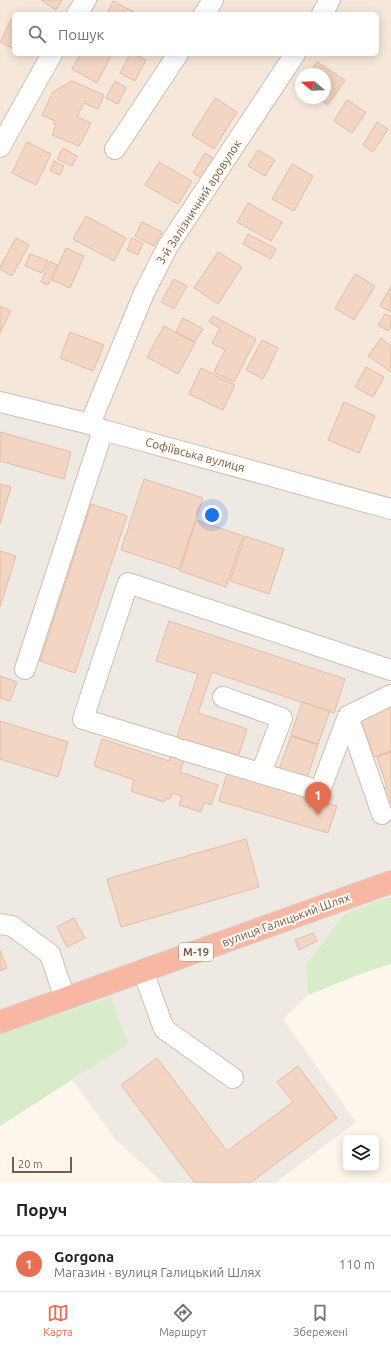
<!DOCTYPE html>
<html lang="uk">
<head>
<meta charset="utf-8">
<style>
  body { margin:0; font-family:Ubuntu,sans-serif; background:#f2f2f2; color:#202124 }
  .controls { position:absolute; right:12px; bottom:12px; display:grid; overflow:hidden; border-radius:6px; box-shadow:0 2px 10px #0003 }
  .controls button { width:36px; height:36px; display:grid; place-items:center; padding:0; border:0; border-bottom:1px solid #e0e0e0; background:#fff; color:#202124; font:20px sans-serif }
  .compass { position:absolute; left:295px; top:68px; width:36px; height:36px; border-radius:50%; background:#fff; box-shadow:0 2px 10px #0003; rotate:289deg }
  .scale { position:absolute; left:12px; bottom:10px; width:60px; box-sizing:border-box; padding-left:4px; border:2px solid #7a5c4d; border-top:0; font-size:11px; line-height:14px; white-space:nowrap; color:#7a5c4d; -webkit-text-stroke:3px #fffaf3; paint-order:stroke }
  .you { position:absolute; left:212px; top:515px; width:14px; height:14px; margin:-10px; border:3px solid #fff; border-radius:50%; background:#1a73e8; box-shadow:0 0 0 6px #1a73e833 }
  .badge { display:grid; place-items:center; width:26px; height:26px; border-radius:50%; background:#e76f51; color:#fff; font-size:13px; font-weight:700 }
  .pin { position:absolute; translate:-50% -33px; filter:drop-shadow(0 1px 2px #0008) }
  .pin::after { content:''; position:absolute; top:21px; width:14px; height:12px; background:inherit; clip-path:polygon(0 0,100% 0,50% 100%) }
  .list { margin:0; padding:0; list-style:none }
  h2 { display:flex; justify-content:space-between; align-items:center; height:52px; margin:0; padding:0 16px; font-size:17px }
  h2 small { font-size:13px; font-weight:400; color:#757577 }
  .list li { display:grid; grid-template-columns:26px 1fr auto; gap:12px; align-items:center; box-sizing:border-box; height:56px; padding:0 16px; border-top:1px solid #e0e0e0 }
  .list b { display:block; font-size:15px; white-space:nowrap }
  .list p { margin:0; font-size:13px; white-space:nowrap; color:#757577 }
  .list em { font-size:13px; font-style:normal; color:#757577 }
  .icon { flex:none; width:22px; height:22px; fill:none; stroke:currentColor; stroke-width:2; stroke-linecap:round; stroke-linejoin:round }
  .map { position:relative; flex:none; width:391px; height:1183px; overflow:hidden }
  .search { position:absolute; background:#fff; box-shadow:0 2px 10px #0003; left:12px; right:12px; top:12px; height:44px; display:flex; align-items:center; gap:10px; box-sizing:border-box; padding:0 14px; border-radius:6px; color:#757577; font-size:15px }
  .sheet { height:108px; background:#fff }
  nav { display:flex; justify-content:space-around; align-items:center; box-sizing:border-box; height:56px; border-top:1px solid #e0e0e0; background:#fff; font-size:11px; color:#757577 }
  nav a { display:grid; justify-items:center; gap:2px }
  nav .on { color:#e76f51 }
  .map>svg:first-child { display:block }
  .residential { fill:#f5e8da; fill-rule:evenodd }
  .industrial { fill:#efe9e4 }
  .green { fill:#d8ecc9 }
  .building { fill:#f3d5c3; stroke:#e6bba3 }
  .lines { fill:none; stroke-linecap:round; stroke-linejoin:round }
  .minor-casing { stroke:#d1beb0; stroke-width:22 }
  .highway-casing { stroke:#dad1cd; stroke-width:24 }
  .minor { stroke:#fff; stroke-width:20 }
  .highway { stroke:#f7b7a3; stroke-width:22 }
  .labels { text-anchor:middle; stroke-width:4; stroke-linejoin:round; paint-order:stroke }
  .shield { fill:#fffaf3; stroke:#a28b7f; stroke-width:1 }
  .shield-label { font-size:11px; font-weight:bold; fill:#7a5c4d }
  .street-label { font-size:12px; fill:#7a5c4d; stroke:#fffaf3 }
</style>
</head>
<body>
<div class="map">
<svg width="391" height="1183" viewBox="0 0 391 1183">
  <rect width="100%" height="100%" fill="#fdf6ec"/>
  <path class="residential" d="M0,0H391V506L0,400ZM14,14H377V54H14ZM301,74H325V98H301Z"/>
  <polygon class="industrial" points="0,400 391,506 391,896 344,914 306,965 308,995 283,1019 356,1122 275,1183 163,1183 116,1140 72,1080 128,1044 0,1034"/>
  <g class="green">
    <polygon points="391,896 391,964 366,972 308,995 306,965 344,914"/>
    <polygon points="111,997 128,1044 0,1126 0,1034"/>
  </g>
  <g class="building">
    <polygon points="41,0 62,0 56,10"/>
    <polygon points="113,1 138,14 107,14"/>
    <polygon points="13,16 14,16 14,49 0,42"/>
    <polygon points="80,54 112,54 97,83 72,69"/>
    <polygon points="130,54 135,54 146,60 135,81 120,73"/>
    <polygon points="317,62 345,80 328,105 317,98 325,98 325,74 309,74"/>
    <polygon points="72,81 104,95 98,109 84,103 77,117 91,123 79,146 52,135 56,125 53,124 55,121 42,115 53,92"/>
    <polygon points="115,81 126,87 118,104 106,98"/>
    <polygon points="215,98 237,112 214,149 192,135"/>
    <polygon points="347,100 366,112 352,133 334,121"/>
    <polygon points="377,122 388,129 373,152 363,145"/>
    <polygon points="27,142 51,154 36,185 12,173"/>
    <polygon points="63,148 77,156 72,166 57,159"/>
    <polygon points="258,150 275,160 265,176 248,166"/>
    <polygon points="205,153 213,158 202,178 193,173"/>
    <polygon points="54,161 64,166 60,175 50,171"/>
    <polygon points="159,162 192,181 178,204 145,185"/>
    <polygon points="292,164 313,176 294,211 272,199"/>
    <polygon points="248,203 282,222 271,241 237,222"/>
    <polygon points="86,216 126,238 114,261 73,239"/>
    <polygon points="142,222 162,232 154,246 135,236"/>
    <polygon points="248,234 276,249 271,259 243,244"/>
    <polygon points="16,238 29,245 12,276 0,269 0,267"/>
    <polygon points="132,238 143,243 138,255 127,250"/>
    <polygon points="66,248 84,256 70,288 52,280"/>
    <polygon points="218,252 242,267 218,304 194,288"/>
    <polygon points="30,254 48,261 42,273 25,266"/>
    <polygon points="50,261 57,265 48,285 41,282"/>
    <polygon points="355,274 375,286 354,320 335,308"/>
    <polygon points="174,279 187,286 174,309 161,302"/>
    <polygon points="391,286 391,312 380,306"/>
    <polygon points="0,306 11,311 0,333"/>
    <polygon points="385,314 391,317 391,326 388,331 378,325"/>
    <polygon points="213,316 256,339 234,382 214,372 225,350 212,343 220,328 209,322"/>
    <polygon points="183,318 203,329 195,342 176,332"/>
    <polygon points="164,326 195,343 178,374 147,357"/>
    <polygon points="70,332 104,345 93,371 60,358"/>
    <polygon points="381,338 391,346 391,372 368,356"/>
    <polygon points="262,340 278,348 263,379 246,370"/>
    <polygon points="366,367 384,377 373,397 355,387"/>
    <polygon points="201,368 235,385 223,410 189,394"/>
    <polygon points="344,402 375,416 359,453 328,440"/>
    <polygon points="0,432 71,452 64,479 0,461"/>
    <polygon points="144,479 203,498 179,569 121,550"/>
    <polygon points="0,484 11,487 0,524"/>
    <polygon points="91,504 127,516 75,673 40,661"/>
    <polygon points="196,520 243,536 226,587 180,571"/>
    <polygon points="245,536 284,549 269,594 230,581"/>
    <polygon points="0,551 16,556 0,607"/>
    <polygon points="169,621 345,679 334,713 212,672 198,713 247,729 238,757 186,740 181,754 186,755 180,772 218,785 211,805 204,802 201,812 179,805 182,796 172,793 170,799 166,798 164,802 131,791 134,780 94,766 102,739 169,761 198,674 156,661"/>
    <polygon points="0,676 17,682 10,701 0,698"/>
    <polygon points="302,702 330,711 318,744 291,735"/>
    <polygon points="391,707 391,751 374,757 360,718"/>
    <polygon points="0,721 68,742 58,777 0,759"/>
    <polygon points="291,736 318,745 307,778 279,769"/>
    <polygon points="391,752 391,810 383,788 387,787 377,757"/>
    <polygon points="227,773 337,806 328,833 219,801"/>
    <polygon points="246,839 259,887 121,927 107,879"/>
    <polygon points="74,918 85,938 67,947 57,927"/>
    <polygon points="313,933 317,941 299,950 295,940"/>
    <polygon points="0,950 7,968 0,971"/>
    <polygon points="157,1058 227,1151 293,1102 277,1082 298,1066 337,1118 250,1183 195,1183 121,1085"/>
  </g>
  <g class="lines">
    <defs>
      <g id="minor">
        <polyline points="77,14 86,0"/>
        <polyline points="204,14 213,0"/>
        <polyline points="322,14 330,0"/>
        <polyline points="0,147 52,54"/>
        <polyline points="115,149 178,54"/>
        <polyline points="0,402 90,424 103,430 391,509"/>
        <polyline points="90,424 144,293 168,246 295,54"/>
        <polyline points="25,669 103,430"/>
        <polyline points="223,697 282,718 261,773"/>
        <polyline points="348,716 382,814"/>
        <polyline points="174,747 83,719 128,583 391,670"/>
        <polyline points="183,750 320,791 348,716 391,695"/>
        <polyline points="0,924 12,926 50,954 65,999"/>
        <polyline points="143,971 164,1029 233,1078"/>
      </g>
      <polyline id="highway" points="0,1022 391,882"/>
    </defs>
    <use href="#minor" class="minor-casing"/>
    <use href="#highway" class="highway-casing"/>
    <use href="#minor" class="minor"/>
    <use href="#highway" class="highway"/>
  </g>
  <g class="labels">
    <rect class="shield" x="179" y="943" width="34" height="18" rx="3"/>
    <g class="shield-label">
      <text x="196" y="956">М-19</text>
    </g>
    <g class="street-label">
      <text transform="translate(199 202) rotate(-57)" y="4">3-й Залізничний аровулок</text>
      <text transform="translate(195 455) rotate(15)" y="4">Софіївська вулиця</text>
      <text transform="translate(286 920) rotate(-20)" y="4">вулиця Галицький Шлях</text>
    </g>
  </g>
</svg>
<div class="controls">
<button><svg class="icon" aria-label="layers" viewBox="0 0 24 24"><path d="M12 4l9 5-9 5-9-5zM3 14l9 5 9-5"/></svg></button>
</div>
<svg class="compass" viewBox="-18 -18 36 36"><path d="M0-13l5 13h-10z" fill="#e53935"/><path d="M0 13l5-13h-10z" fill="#757577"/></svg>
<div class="scale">20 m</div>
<div class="you"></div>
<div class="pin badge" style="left:318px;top:815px">1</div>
<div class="search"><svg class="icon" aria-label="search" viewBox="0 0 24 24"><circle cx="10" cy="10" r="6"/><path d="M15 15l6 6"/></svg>Пошук</div>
</div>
<section class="sheet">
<h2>Поруч<small></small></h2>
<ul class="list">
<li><span class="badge">1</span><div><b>Gorgona</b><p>Магазин · вулиця Галицький Шлях</p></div><em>110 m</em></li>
</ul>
</section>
<nav>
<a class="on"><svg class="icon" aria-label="map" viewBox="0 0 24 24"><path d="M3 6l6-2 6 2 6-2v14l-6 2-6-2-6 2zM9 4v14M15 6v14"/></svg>Карта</a>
<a><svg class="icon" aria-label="directions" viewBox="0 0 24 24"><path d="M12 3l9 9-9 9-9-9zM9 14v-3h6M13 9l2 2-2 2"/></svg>Маршрут</a>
<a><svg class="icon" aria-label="saved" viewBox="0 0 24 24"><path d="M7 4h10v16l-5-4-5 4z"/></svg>Збережені</a>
</nav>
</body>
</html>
